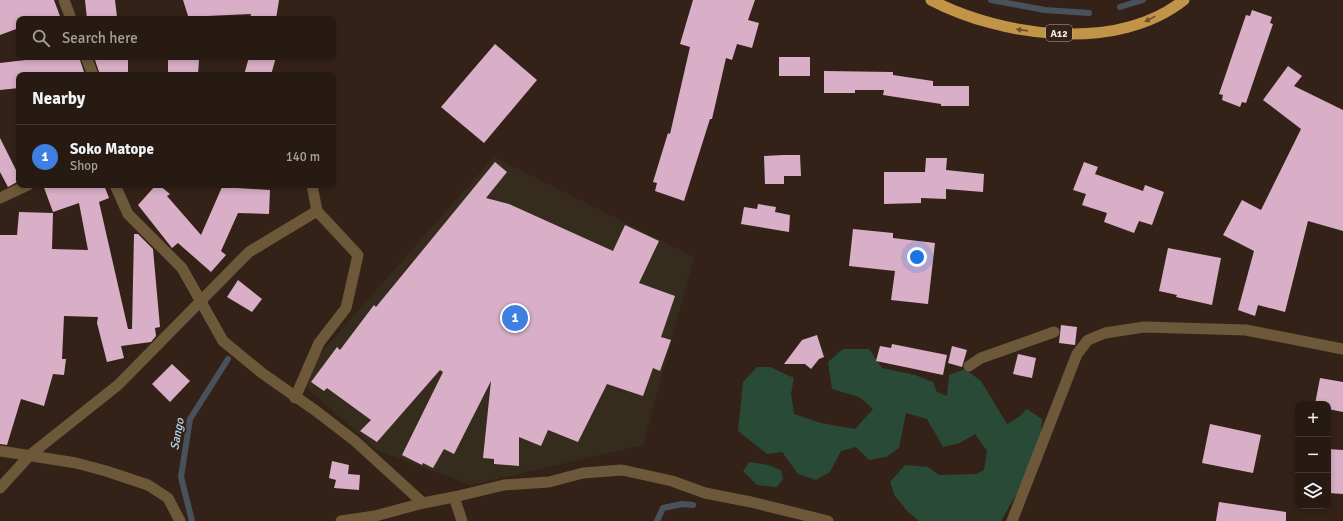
<!DOCTYPE html>
<html lang="en">
<head>
<meta charset="utf-8">
<style>
  body { margin:0; font-family:Signika,sans-serif; background:#332720; color:#f1f3f6 }
  .controls { position:absolute; right:12px; bottom:12px; display:grid; overflow:hidden; border-radius:8px; box-shadow:0 2px 6px #0003 }
  .controls button { width:36px; height:36px; display:grid; place-items:center; padding:0; border:0; border-bottom:1px solid #433832; background:#271a12; color:#f1f3f6; font:20px sans-serif }
  .you { position:absolute; left:917px; top:257px; width:14px; height:14px; margin:-10px; border:3px solid #fff; border-radius:50%; background:#1a73e8; box-shadow:0 0 0 6px #1a73e833 }
  .badge { display:grid; place-items:center; width:26px; height:26px; border-radius:50%; background:#1a73e8; color:#fff; font-size:13px; font-weight:700 }
  .pin { position:absolute; translate:-50% -50%; border:2px solid #fff; box-shadow:0 1px 4px #0006 }
  .list { margin:0; padding:0; list-style:none }
  h2 { display:flex; justify-content:space-between; align-items:center; height:52px; margin:0; padding:0 16px; font-size:17px }
  h2 small { font-size:13px; font-weight:400; color:#a4a19f }
  .list li { display:grid; grid-template-columns:26px 1fr auto; gap:12px; align-items:center; box-sizing:border-box; height:64px; padding:0 16px; border-top:1px solid #433832 }
  .list b { display:block; font-size:15px; white-space:nowrap }
  .list p { margin:0; font-size:13px; white-space:nowrap; color:#a4a19f }
  .list em { font-size:13px; font-style:normal; color:#a4a19f }
  .icon { flex:none; width:22px; height:22px; fill:none; stroke:currentColor; stroke-width:2; stroke-linecap:round; stroke-linejoin:round }
  .map { position:relative; flex:none; width:1343px; height:521px; overflow:hidden }
  .search { position:absolute; background:#271a12; box-shadow:0 2px 6px #0003; left:16px; top:16px; width:320px; height:44px; display:flex; align-items:center; gap:10px; box-sizing:border-box; padding:0 14px; border-radius:8px; color:#a4a19f; font-size:15px }
  .panel { position:absolute; background:#271a12; box-shadow:0 2px 6px #0003; left:16px; top:72px; width:320px; height:116px; border-radius:8px }
  .map>svg:first-child { display:block }
  .commercial { fill:#362c1d }
  .green { fill:#284a36 }
  .lines { fill:none; stroke-linecap:round; stroke-linejoin:round }
  .stream { stroke:#49525b; stroke-width:6 }
  .building { fill:#d8afc7 }
  .minor { stroke:#6d593a; stroke-width:11 }
  .trunk { stroke:#c29448; stroke-width:11 }
  .oneway { fill:#6d502b }
  .labels { text-anchor:middle; stroke-width:4; stroke-linejoin:round; paint-order:stroke }
  .shield { fill:#342218; stroke:#baaca5; stroke-width:1 }
  .shield-label { font-size:10px; font-weight:bold; fill:#f4e7e1 }
  .water-label { font-size:12px; font-style:italic; fill:#badef8; stroke:#342218 }
</style>
</head>
<body>
<div class="map">
<svg width="1343" height="521" viewBox="0 0 1343 521">
  <rect width="100%" height="100%" fill="#342218"/>
  <polygon class="commercial" points="494,157 694,257 643,445 471,485 376,450 298,379"/>
  <g class="green">
    <polygon points="843,349 869,349 882,368 915,375 933,382 937,392 947,396 949,375 965,369 981,381 1007,424 1019,417 1027,409 1042,419 1041,437 1026,477 1001,521 919,521 908,512 895,496 890,482 905,465 928,467 939,475 976,474 984,470 987,451 975,434 960,443 943,447 927,419 906,413 899,448 886,457 869,460 856,447 841,451 830,472 816,480 798,474 782,452 767,454 738,431 743,382 757,367 770,367 794,378 791,394 794,414 821,423 855,429 873,409 859,397 832,389 828,362"/>
    <polygon points="749,462 768,465 781,470 783,479 777,487 757,485 743,471"/>
  </g>
  <g class="lines">
    <g class="stream">
      <polyline points="991,0 1045,10 1089,13"/>
      <polyline points="1120,7 1143,0"/>
      <polyline points="192,521 181,477 190,419 228,359"/>
      <polyline points="657,521 663,508 682,504 693,505"/>
    </g>
  </g>
  <g class="building">
    <polygon points="0,0 54,0 61,19 19,19 19,28 0,35"/>
    <polygon points="85,0 115,0 117,17 87,19"/>
    <polygon points="183,0 279,0 276,19 250,19 251,14 207,16 208,19 189,19"/>
    <polygon points="693,0 755,0 748,20 759,23 752,48 737,44 732,60 726,58 712,119 710,119 684,201 655,191 657,183 653,182 668,133 670,134 690,47 680,44"/>
    <polygon points="1252,10 1272,17 1270,23 1273,24 1246,103 1242,102 1240,107 1222,100 1223,95 1219,94 1246,15 1250,16"/>
    <polygon points="495,44 537,80 484,143 441,107"/>
    <polygon points="34,57 79,57 85,75 19,75 19,88 0,90 0,63 34,59"/>
    <polygon points="94,57 128,57 128,75 100,75"/>
    <polygon points="249,57 276,57 271,75 244,75"/>
    <rect x="779" y="57" width="31" height="19"/>
    <polygon points="168,58 199,60 198,75 168,75"/>
    <polygon points="1288,66 1302,76 1294,86 1343,110 1343,231 1308,221 1285,312 1258,305 1255,316 1238,310 1254,251 1223,235 1242,200 1261,210 1301,129 1263,100"/>
    <polygon points="824,71 893,72 893,75 933,81 933,86 969,86 969,106 941,106 941,104 883,95 884,90 855,90 855,93 824,93"/>
    <polygon points="0,138 19,176 19,181 8,187 0,172"/>
    <polygon points="783,155 800,155 801,176 784,176 784,184 765,184 764,156"/>
    <polygon points="926,158 947,158 946,170 984,174 983,192 946,189 946,199 921,198 921,203 884,204 884,172 925,172"/>
    <polygon points="495,162 507,172 486,198 509,204 613,251 625,225 659,241 639,283 675,296 661,337 671,340 660,371 653,368 643,396 607,384 578,442 548,430 541,446 519,437 519,466 494,464 494,459 483,458 491,381 454,454 444,449 433,468 423,463 422,465 402,455 443,372 440,370 377,442 360,431 371,420 327,388 324,391 311,382 337,347 340,350 374,305 376,307"/>
    <polygon points="1084,162 1098,167 1095,174 1143,191 1145,185 1164,192 1152,225 1139,221 1134,233 1104,222 1107,213 1082,205 1086,194 1073,190"/>
    <polygon points="43,185 104,185 109,198 99,202 128,329 132,329 134,234 138,234 153,249 160,327 155,328 156,336 151,342 121,346 124,358 107,362 97,323 98,317 64,316 62,359 66,359 64,375 53,374 44,406 21,399 7,445 0,444 0,235 17,235 19,212 53,213 52,249 88,250 79,203 53,212"/>
    <polygon points="156,185 159,185 170,194 167,196 201,235 222,187 270,190 269,214 238,213 221,251 226,255 211,272 178,243 172,248 138,205"/>
    <polygon points="758,204 776,207 775,212 790,215 789,232 741,224 744,207 757,209"/>
    <polygon points="853,229 893,233 893,238 935,243 928,304 891,300 895,271 849,266"/>
    <polygon points="1168,248 1221,258 1212,305 1176,297 1177,295 1159,291"/>
    <polygon points="238,280 262,299 252,312 227,297"/>
    <polygon points="1061,325 1077,327 1075,345 1059,343"/>
    <polygon points="817,335 824,357 819,359 811,369 805,364 784,364 802,340"/>
    <polygon points="892,344 947,355 943,375 876,361 880,346 891,348"/>
    <polygon points="952,346 967,350 962,367 948,363"/>
    <polygon points="1018,354 1036,358 1032,378 1013,374"/>
    <polygon points="172,364 190,381 170,402 152,384"/>
    <polygon points="1320,378 1343,382 1343,412 1328,409 1328,404 1315,404"/>
    <polygon points="1210,424 1261,435 1253,473 1202,463"/>
    <polygon points="1328,449 1343,450 1343,494 1328,493"/>
    <polygon points="332,461 349,465 348,474 360,475 359,490 334,488 336,480 329,478"/>
    <polygon points="1219,502 1286,512 1286,521 1216,521"/>
  </g>
  <g class="lines">
    <g class="minor">
      <polyline points="64,0 71,19"/>
      <polyline points="86,57 93,75"/>
      <polyline points="115,185 128,214 182,268 223,341 262,373 316,411 355,441 423,503 375,516 341,521"/>
      <polyline points="0,198 28,185"/>
      <polyline points="969,366 981,358 1054,332"/>
      <polyline points="295,398 319,343 346,308 358,255 317,211 312,185"/>
      <polyline points="0,451 76,463 106,471 148,485 168,498 180,521"/>
      <polyline points="0,488 30,455 118,385 249,252 317,211"/>
      <polyline points="423,503 454,497"/>
      <polyline points="462,521 454,497 504,485 549,482 583,473 622,470 672,481 705,493 751,502 828,521"/>
      <polyline points="1012,521 1077,354 1088,340 1105,333 1144,327 1246,330 1343,349"/>
    </g>
    <path class="trunk" d="M931,0C1002,37 1117,53 1184,0"/>
  </g>
  <defs><path id="oneway-solid" d="M-6-.8H1V-3.2L6.5 0L1 3.2V.8H-6Z"/></defs>
  <g class="oneway">
    <use href="#oneway-solid" transform="translate(1150 19) rotate(152)"/>
    <use href="#oneway-solid" transform="translate(1022 30) rotate(-172)"/>
  </g>
  <g class="labels">
    <rect class="shield" x="1046" y="25" width="26" height="16" rx="3"/>
    <g class="shield-label">
      <text x="1059" y="37">A12</text>
    </g>
    <g class="water-label">
      <text transform="translate(177 434) rotate(-79)" y="4">Sango</text>
    </g>
  </g>
</svg>
<div class="controls">
<button>+</button>
<button>−</button>
<button><svg class="icon" aria-label="layers" viewBox="0 0 24 24"><path d="M12 4l9 5-9 5-9-5zM3 14l9 5 9-5"/></svg></button>
</div>
<div class="you"></div>
<div class="pin badge" style="left:515px;top:318px;background:#3f7fe0">1</div>
<div class="search"><svg class="icon" aria-label="search" viewBox="0 0 24 24"><circle cx="10" cy="10" r="6"/><path d="M15 15l6 6"/></svg>Search here</div>
<section class="panel">
<h2>Nearby<small></small></h2>
<ul class="list">
<li><span class="badge" style="background:#3f7fe0">1</span><div><b>Soko Matope</b><p>Shop</p></div><em>140 m</em></li>
</ul>
</section>
</div>
</body>
</html>
